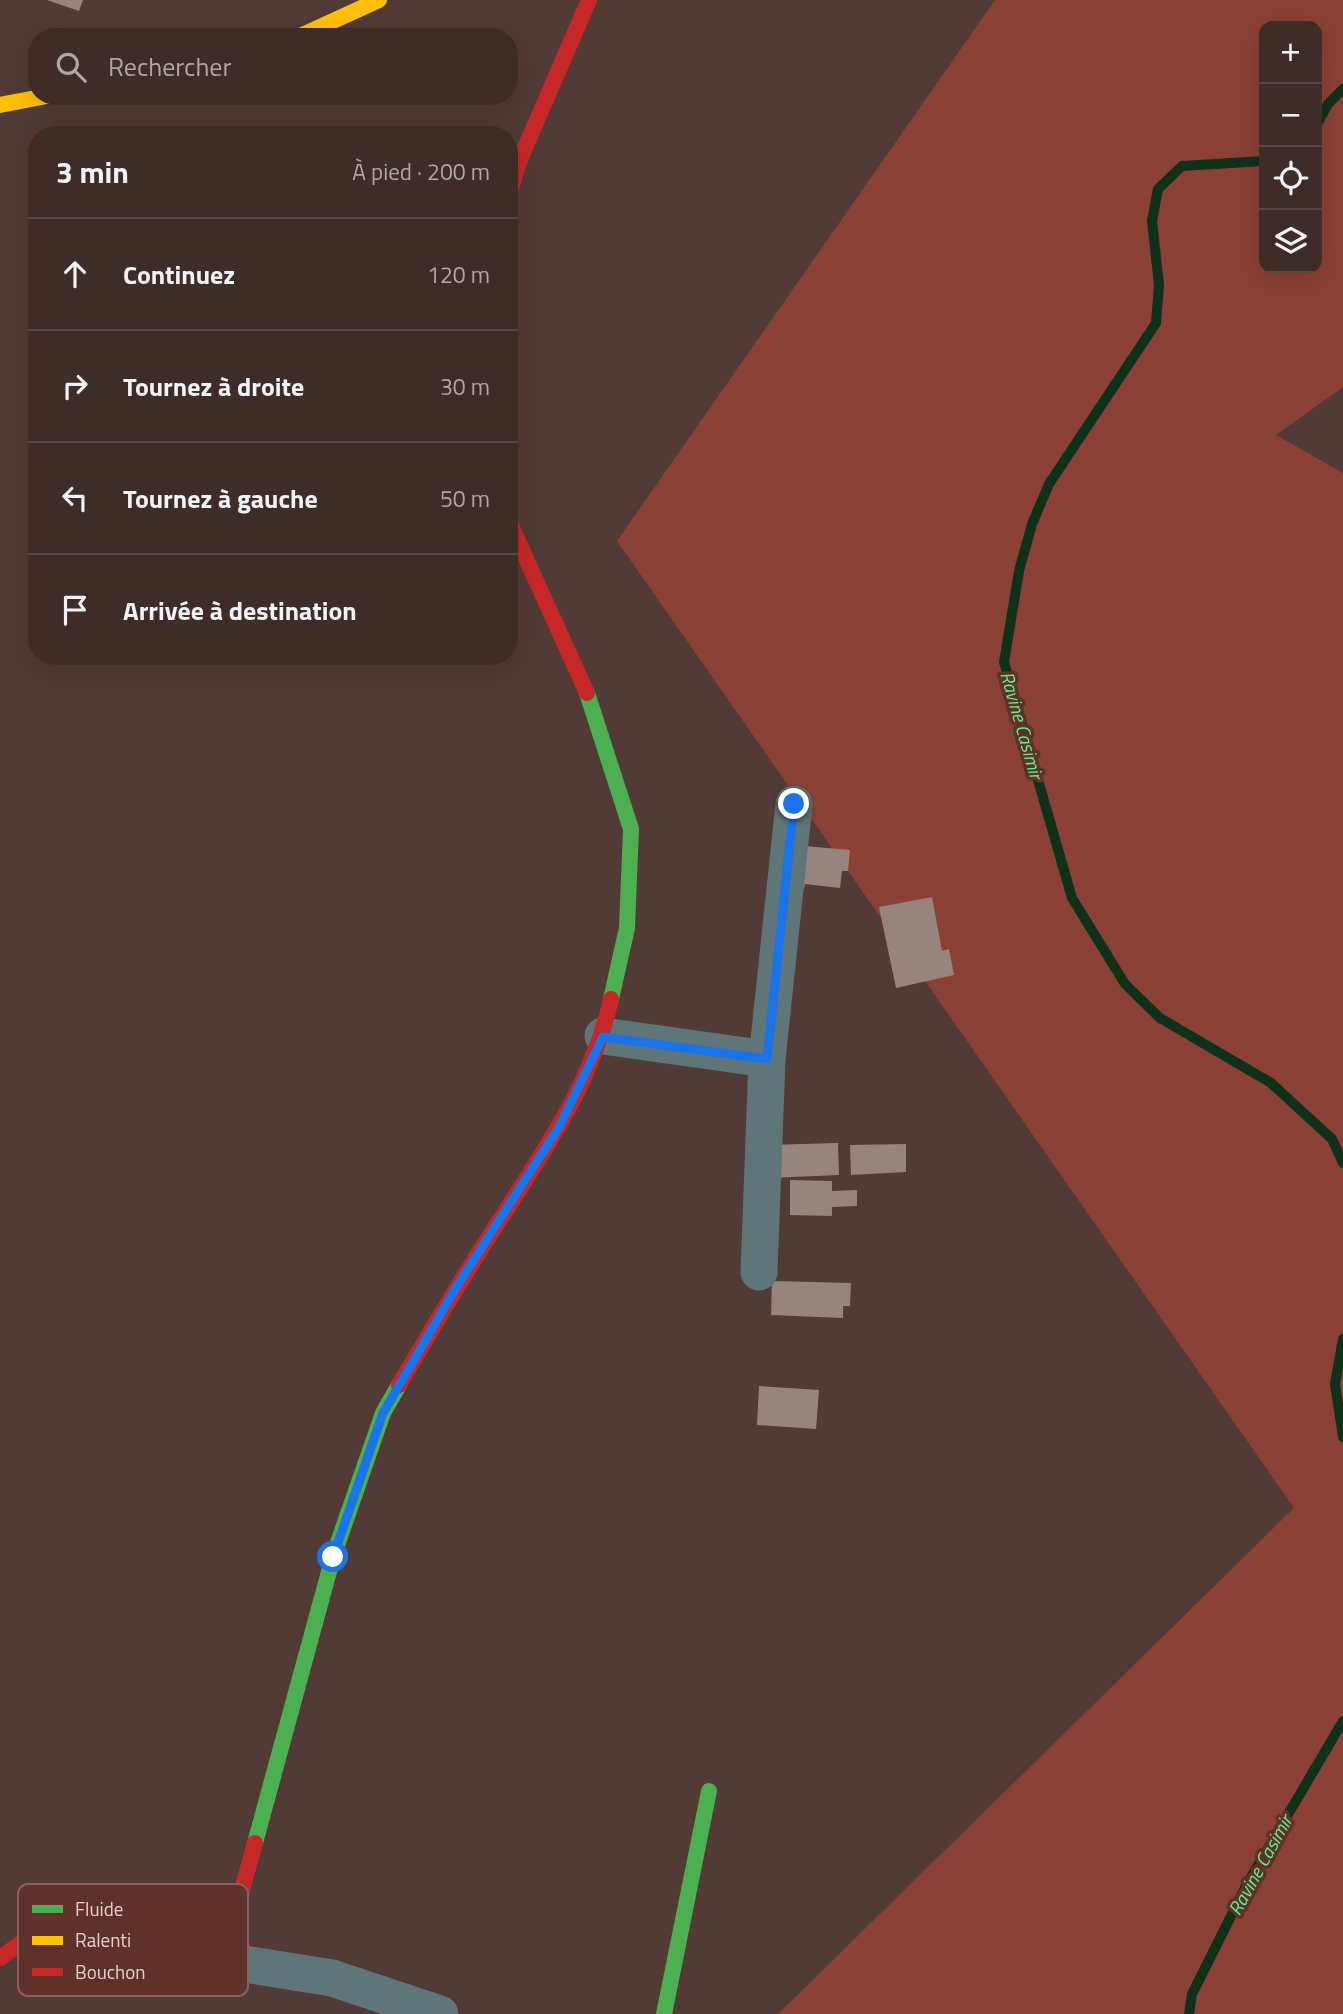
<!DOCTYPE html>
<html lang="fr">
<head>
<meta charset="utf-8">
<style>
  body { margin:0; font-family:"Titillium Web",sans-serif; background:#493834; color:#f1f3f6 }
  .controls { position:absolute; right:21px; top:21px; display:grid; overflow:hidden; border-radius:14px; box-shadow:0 7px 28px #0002 }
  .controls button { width:63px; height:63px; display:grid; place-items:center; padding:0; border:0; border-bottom:2px solid #574845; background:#3e2c28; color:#f1f3f6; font:35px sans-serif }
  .stop { position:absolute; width:21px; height:21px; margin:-16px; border:5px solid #1a73e8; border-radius:50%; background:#fff }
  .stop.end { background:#1a73e8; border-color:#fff; box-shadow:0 2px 7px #0008 }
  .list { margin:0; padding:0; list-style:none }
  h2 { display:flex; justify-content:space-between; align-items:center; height:91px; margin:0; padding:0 28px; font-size:30px }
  h2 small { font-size:23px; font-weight:400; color:#ada7a8 }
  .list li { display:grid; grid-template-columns:46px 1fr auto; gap:21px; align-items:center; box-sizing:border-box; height:112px; padding:0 28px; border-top:2px solid #574845 }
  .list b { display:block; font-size:26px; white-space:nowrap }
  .list em { font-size:23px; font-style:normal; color:#ada7a8 }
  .icon { flex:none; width:38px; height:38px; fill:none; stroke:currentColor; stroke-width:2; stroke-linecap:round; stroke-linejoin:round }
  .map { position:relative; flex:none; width:1343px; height:2014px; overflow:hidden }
  .search { position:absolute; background:#3e2c28; box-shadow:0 7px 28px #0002; left:28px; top:28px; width:490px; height:77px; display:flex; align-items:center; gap:18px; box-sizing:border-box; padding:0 24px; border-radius:28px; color:#ada7a8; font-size:26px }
  .panel { position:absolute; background:#3e2c28; box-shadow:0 7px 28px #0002; left:28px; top:126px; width:490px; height:539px; border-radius:28px }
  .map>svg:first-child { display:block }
  .green { fill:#8b4035; fill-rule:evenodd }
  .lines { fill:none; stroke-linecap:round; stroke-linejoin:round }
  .stream { stroke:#103119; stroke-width:10 }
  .building { fill:#98847e }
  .street { stroke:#607578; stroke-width:37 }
  .fast { stroke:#4caf50; stroke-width:16 }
  .slow { stroke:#ffc107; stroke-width:16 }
  .jam { stroke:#c62828; stroke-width:16 }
  .route { stroke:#1a73e8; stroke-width:9 }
  .labels { text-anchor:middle; stroke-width:7; stroke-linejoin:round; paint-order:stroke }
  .water-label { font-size:19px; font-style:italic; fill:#5ef18a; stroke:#5e322a }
  .key { fill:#5e322a; stroke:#89615a; stroke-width:2 }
  .key-label { font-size:19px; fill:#eccfca }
</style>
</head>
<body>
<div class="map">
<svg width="1343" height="2014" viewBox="0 0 1343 2014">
  <rect width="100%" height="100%" fill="#523a36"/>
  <path class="green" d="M995,0H1343V387L1276,435L1343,473V2014H778L1294,1508L617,541ZM1264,26H1317V268H1264Z"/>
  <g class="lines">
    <g class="stream">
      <polyline points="1317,124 1328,104 1343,89"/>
      <polyline points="1264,161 1182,166 1158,189 1152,221 1159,285 1156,323 1049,484 1032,524 1019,571 1004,662 1072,898 1125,984 1160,1018 1271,1083 1332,1139 1343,1163"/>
      <polyline points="1343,1339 1335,1384 1343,1437"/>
      <polyline points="1189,2014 1192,1994 1247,1884 1343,1721"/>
    </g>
  </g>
  <g class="building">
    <polygon points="47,0 83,0 79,11"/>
    <polygon points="793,845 850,850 848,871 842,871 840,888 805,884 804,889 790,888"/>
    <polygon points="932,897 942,951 949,949 954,975 896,988 879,907"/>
    <polygon points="838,1143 839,1175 768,1178 768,1145"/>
    <polygon points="906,1144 906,1172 851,1175 850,1145"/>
    <polygon points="790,1180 832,1181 832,1191 857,1190 857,1206 832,1207 832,1216 790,1215"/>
    <polygon points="772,1281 851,1283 850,1306 843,1306 843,1318 771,1315"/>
    <polygon points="759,1386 819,1390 816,1429 757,1425"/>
  </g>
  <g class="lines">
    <g class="street">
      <polyline points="603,1036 767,1059"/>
      <polyline points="759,1272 767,1059 794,804"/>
      <polyline points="194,1956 332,1978 440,2014"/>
    </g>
    <g class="fast">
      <polyline points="587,693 631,829 627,928 611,999"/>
      <polyline points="255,1843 333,1557 383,1413 399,1385"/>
      <polyline points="664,2014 709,1791"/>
    </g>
    <g class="slow">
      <polyline points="298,37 379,0"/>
      <polyline points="0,105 47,96"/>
    </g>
    <g class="jam">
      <polyline points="509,193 521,157 589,0"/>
      <polyline points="509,521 587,693"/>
      <path d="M399,1385C429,1334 458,1284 490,1235C537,1161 592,1086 611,999"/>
      <polyline points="0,1958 47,1924 73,1924 142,1967 166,1966 194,1956 237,1908 255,1843"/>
    </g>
  </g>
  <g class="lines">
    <polyline class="route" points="333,1557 383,1413 457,1286 559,1127 603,1037 767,1059 794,804"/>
  </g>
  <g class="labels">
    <g class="water-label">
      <text transform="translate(1022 725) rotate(74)" y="7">Ravine Casimir</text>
      <text transform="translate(1260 1865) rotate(-61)" y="7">Ravine Casimir</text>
    </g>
  </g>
  <rect x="18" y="1884" width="230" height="112" rx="10" class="key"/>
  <rect x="32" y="1905" width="31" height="8" fill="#4caf50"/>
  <rect x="32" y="1936" width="31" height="9" fill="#ffc107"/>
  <rect x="32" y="1968" width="31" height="8" fill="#c62828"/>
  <g class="key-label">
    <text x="75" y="1916">Fluide</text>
    <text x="75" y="1947">Ralenti</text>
    <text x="75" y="1979">Bouchon</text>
  </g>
</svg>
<div class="controls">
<button>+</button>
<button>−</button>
<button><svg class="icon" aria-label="locate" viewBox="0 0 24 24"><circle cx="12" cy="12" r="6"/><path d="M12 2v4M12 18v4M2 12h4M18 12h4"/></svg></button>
<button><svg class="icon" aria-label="layers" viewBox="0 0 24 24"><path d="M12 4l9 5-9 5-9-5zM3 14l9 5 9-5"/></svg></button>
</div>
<div class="stop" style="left:333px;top:1557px"></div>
<div class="stop end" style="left:794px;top:804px"></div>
<div class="search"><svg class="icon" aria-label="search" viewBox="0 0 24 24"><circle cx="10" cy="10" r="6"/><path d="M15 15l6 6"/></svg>Rechercher</div>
<section class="panel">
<h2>3 min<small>À pied · 200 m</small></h2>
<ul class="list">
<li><svg class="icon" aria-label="ahead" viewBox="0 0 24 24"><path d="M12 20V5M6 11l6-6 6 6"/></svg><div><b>Continuez</b></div><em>120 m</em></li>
<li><svg class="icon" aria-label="right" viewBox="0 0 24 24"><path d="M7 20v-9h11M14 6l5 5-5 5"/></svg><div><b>Tournez à droite</b></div><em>30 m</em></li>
<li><svg class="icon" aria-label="left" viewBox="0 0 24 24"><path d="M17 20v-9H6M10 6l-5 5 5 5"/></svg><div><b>Tournez à gauche</b></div><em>50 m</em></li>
<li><svg class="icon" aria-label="arrive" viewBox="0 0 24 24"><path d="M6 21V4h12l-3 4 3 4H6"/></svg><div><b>Arrivée à destination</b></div></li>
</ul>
</section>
</div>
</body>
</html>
